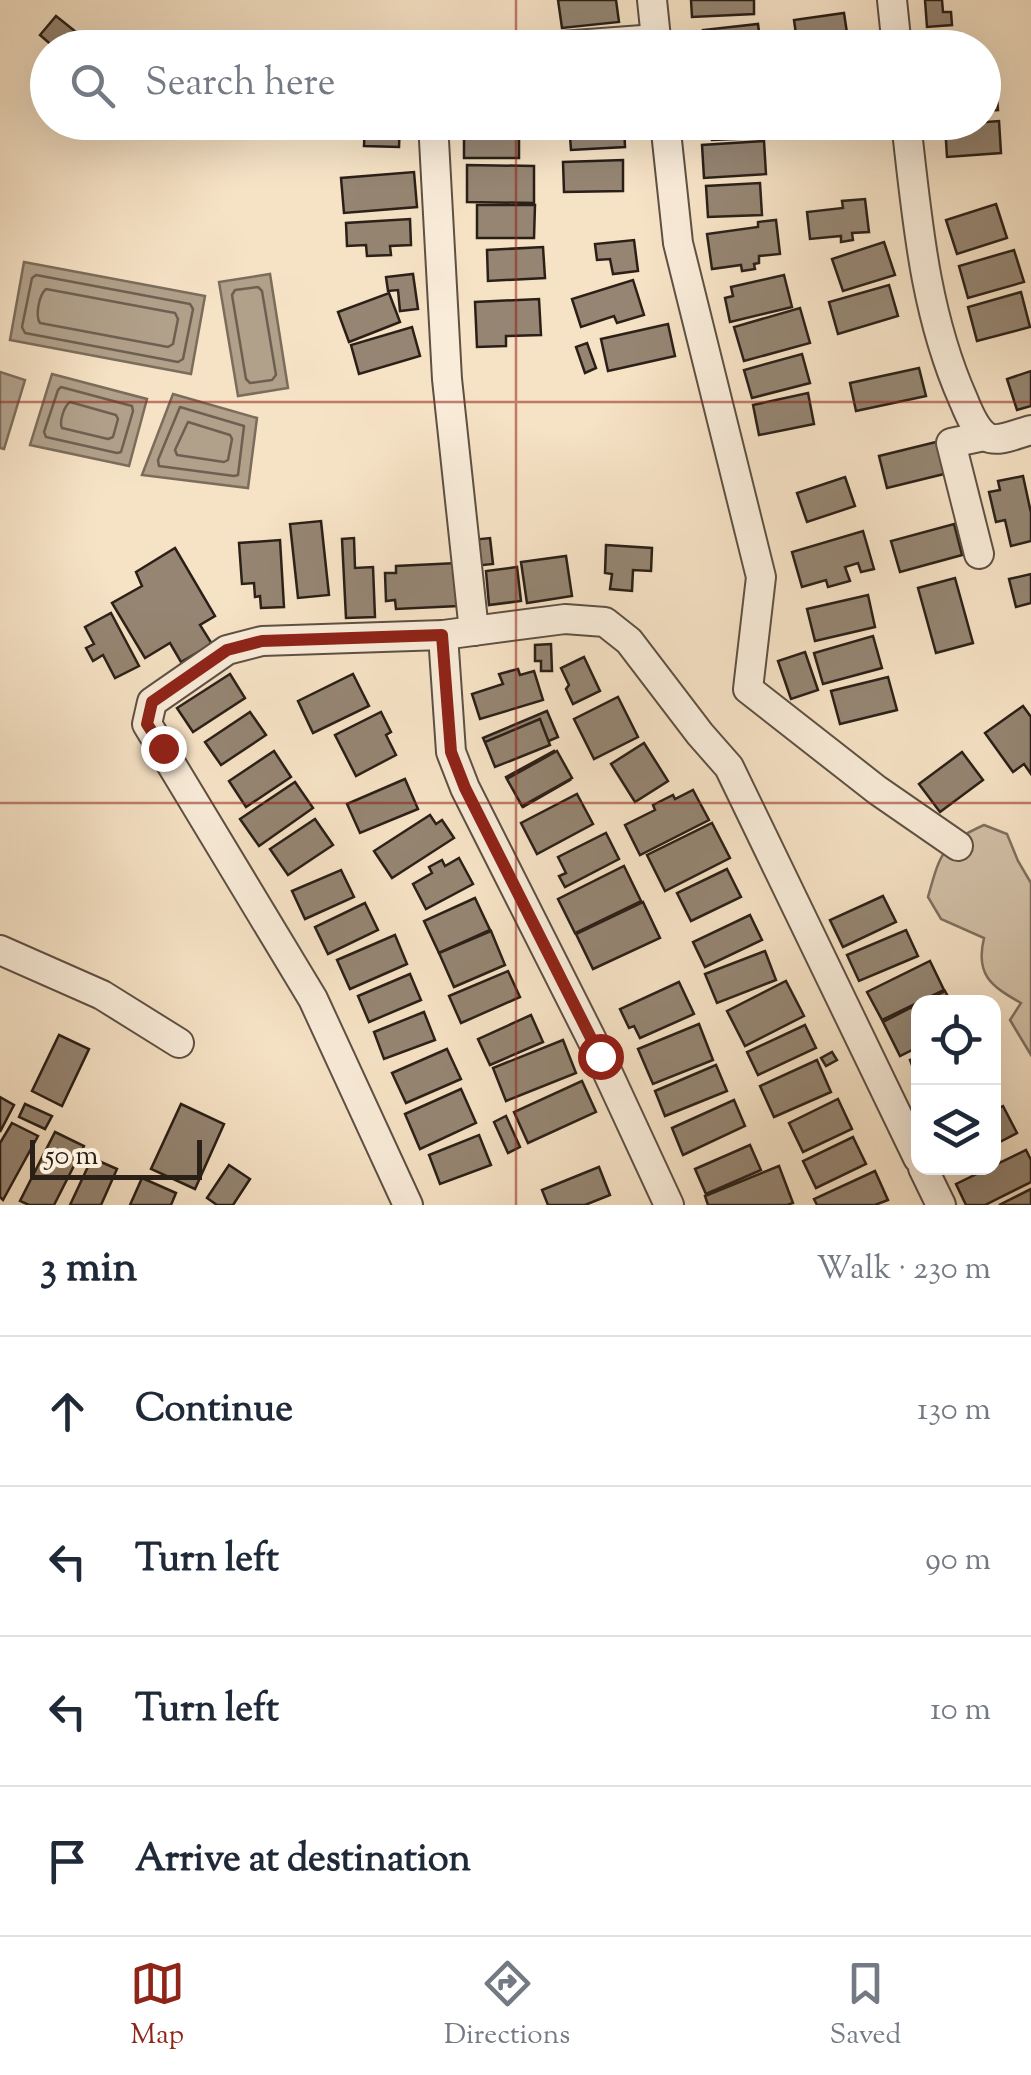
<!DOCTYPE html>
<html lang="en">
<head>
<meta charset="utf-8">
<style>
  body { margin:0; font-family:"Sorts Mill Goudy",serif; background:#f2f2f3; color:#1f2937 }
  .controls { position:absolute; right:30px; bottom:30px; display:grid; overflow:hidden; border-radius:20px; box-shadow:0 10px 40px #0002 }
  .controls button { width:90px; height:90px; display:grid; place-items:center; padding:0; border:0; border-bottom:2px solid #e0e1e3; background:#fff; color:#1f2937; font:50px sans-serif }
  .scale { position:absolute; left:30px; bottom:25px; width:172px; box-sizing:border-box; padding-left:10px; border:5px solid #2b2018; border-top:0; font-size:28px; line-height:35px; white-space:nowrap; color:#2b2018; -webkit-text-stroke:8px #f9ecd9; paint-order:stroke }
  .stop { position:absolute; width:30px; height:30px; margin:-22px; border:8px solid #8f2418; border-radius:50%; background:#fff }
  .stop.end { background:#8f2418; border-color:#fff; box-shadow:0 2px 10px #0008 }
  .list { margin:0; padding:0; list-style:none }
  h2 { display:flex; justify-content:space-between; align-items:center; height:130px; margin:0; padding:0 40px; font-size:42px }
  h2 small { font-size:32px; font-weight:400; color:#747a83 }
  .list li { display:grid; grid-template-columns:65px 1fr auto; gap:30px; align-items:center; box-sizing:border-box; height:150px; padding:0 40px; border-top:2px solid #e0e1e3 }
  .list b { display:block; font-size:38px; white-space:nowrap }
  .list em { font-size:32px; font-style:normal; color:#747a83 }
  .icon { flex:none; width:55px; height:55px; fill:none; stroke:currentColor; stroke-width:2; stroke-linecap:round; stroke-linejoin:round }
  .map { position:relative; flex:none; width:1031px; height:1205px; overflow:hidden }
  .search { position:absolute; background:#fff; box-shadow:0 10px 40px #0002; left:30px; right:30px; top:30px; height:110px; display:flex; align-items:center; gap:25px; box-sizing:border-box; padding:0 35px; border-radius:55px; color:#747a83; font-size:38px }
  .sheet { height:730px; background:#fff }
  nav { display:flex; justify-content:space-around; align-items:center; box-sizing:border-box; height:140px; border-top:2px solid #e0e1e3; background:#fff; font-size:28px; color:#747a83 }
  nav a { display:grid; justify-items:center; gap:5px }
  nav .on { color:#8f2418 }
  .map>svg:first-child { display:block }
  .green { fill:#d3c1a8; stroke:#7f7060; stroke-width:2.5 }
  .water { fill:#b1a08a; stroke:#7b6d5c; stroke-width:2.5 }
  .lines { fill:none; stroke-linecap:round; stroke-linejoin:round }
  .shore { stroke:#6e6051; stroke-width:2.5 }
  .building { fill:#958572; stroke:#2b2018; stroke-width:2.5 }
  .street-casing { stroke:#5e5043; stroke-width:32 }
  .street { stroke:#f9ecd9; stroke-width:28 }
  .route { stroke:#8f2418; stroke-width:12 }
  .grid { fill:none; stroke:#8f2418; stroke-width:2.5; stroke-opacity:0.55 }
</style>
</head>
<body>
<div class="map">
<svg width="1031" height="1205" viewBox="0 0 1031 1205">
  <rect width="100%" height="100%" fill="#f6e2c5"/>
  <filter id="stains"><feTurbulence type="fractalNoise" baseFrequency=".002" numOctaves="4"/><feColorMatrix values="0 0 0 0 .2 0 0 0 0 .09 0 0 0 0 .02 0 0 0 .5 -.17"/></filter>
  <radialGradient id="worn" r=".72"><stop offset=".6" stop-color="#630" stop-opacity="0"/><stop offset="1" stop-color="#630" stop-opacity=".3"/></radialGradient>
  <path class="green" d="M984,825L1007,834L1018,861L1031,883V1055L1010,1020L1021,1003C991,986 975,975 984,938L941,919L928,897C940,854 942,844 984,825Z"/>
  <g class="water">
    <polygon points="24,262 205,296 191,374 10,340"/>
    <polygon points="270,274 288,388 238,396 219,282"/>
    <polygon points="0,372 25,380 4,449 0,448"/>
    <polygon points="52,374 147,399 129,466 30,445"/>
    <polygon points="173,394 257,418 248,488 142,475"/>
  </g>
  <g class="lines">
    <g class="shore">
      <polygon points="36,275 190,304 193,309 183,359 178,362 25,333 22,327 32,278"/>
      <polygon points="258,287 262,291 276,375 272,380 250,383 246,379 232,295 235,290"/>
      <path d="M46,289L175,313L178,319L173,344L168,347L40,323C35,316 39,295 46,289Z"/>
      <polygon points="61,387 132,406 133,411 121,452 117,453 46,437 44,432 58,390"/>
      <path d="M70,402L116,415L118,419L113,437L108,439L62,428C59,422 64,406 70,402Z"/>
      <polygon points="180,407 244,426 238,475 234,476 159,466 158,460"/>
      <polygon points="188,422 230,435 232,439 228,460 224,462 177,455 175,450"/>
    </g>
  </g>
  <g class="building">
    <polygon points="558,0 616,0 619,22 562,28"/>
    <polygon points="691,0 754,0 754,14 692,17"/>
    <polygon points="925,0 942,0 943,12 951,12 952,25 927,27"/>
    <polygon points="844,13 849,46 798,48 794,20"/>
    <polygon points="56,16 91,44 88,48 55,48 40,35"/>
    <polygon points="758,24 761,48 705,48 703,30"/>
    <polygon points="995,74 998,110 984,111 984,75"/>
    <polygon points="999,121 1001,153 947,157 945,125"/>
    <polygon points="365,122 400,122 399,147 364,146"/>
    <polygon points="569,122 624,122 625,147 571,150"/>
    <polygon points="711,122 759,122 759,138 712,140"/>
    <polygon points="812,122 852,122 813,128"/>
    <rect x="464" y="123" width="55" height="35"/>
    <polygon points="764,141 766,174 704,178 702,145"/>
    <polygon points="623,160 623,191 564,192 563,162"/>
    <polygon points="467,165 534,166 534,203 467,202"/>
    <polygon points="414,172 417,207 344,213 341,178"/>
    <polygon points="760,183 762,215 708,217 706,186"/>
    <polygon points="865,199 869,232 852,233 853,240 841,242 841,236 810,239 807,212 843,208 842,201"/>
    <polygon points="996,204 1007,238 957,254 946,220"/>
    <polygon points="477,205 535,205 534,238 477,238"/>
    <polygon points="410,219 411,245 390,246 391,255 367,256 366,245 347,246 346,223"/>
    <polygon points="776,220 780,254 759,256 759,263 754,264 755,269 742,271 741,265 712,269 707,234 758,227 758,222"/>
    <polygon points="634,240 638,271 613,274 610,259 597,260 595,244"/>
    <polygon points="884,242 895,275 843,291 832,259"/>
    <polygon points="543,247 545,278 488,281 487,250"/>
    <polygon points="1014,250 1024,282 968,298 959,266"/>
    <polygon points="413,274 418,309 400,311 398,290 388,291 386,277"/>
    <polygon points="784,275 792,307 730,322 725,298 733,296 731,287"/>
    <polygon points="633,280 644,315 617,323 614,316 581,327 572,299"/>
    <polygon points="889,285 898,316 838,334 829,302"/>
    <polygon points="1021,292 1030,327 977,341 968,307"/>
    <polygon points="389,293 400,322 349,342 338,312"/>
    <polygon points="539,299 541,335 506,336 506,346 477,347 475,302"/>
    <polygon points="800,308 810,343 744,361 734,327"/>
    <polygon points="668,324 675,356 608,371 601,339"/>
    <polygon points="412,327 420,356 359,374 351,345"/>
    <polygon points="587,343 596,368 585,373 576,347"/>
    <polygon points="802,354 810,383 752,398 744,370"/>
    <polygon points="919,368 926,396 856,411 850,383"/>
    <polygon points="1031,371 1031,406 1017,410 1007,379"/>
    <polygon points="808,393 814,424 759,435 753,405"/>
    <polygon points="940,441 948,473 887,488 879,456"/>
    <polygon points="1023,476 1031,513 1031,541 1011,546 1005,520 996,522 989,492 1000,490 998,481"/>
    <polygon points="845,477 855,506 807,522 797,493"/>
    <polygon points="321,521 329,595 298,598 290,524"/>
    <polygon points="954,524 962,555 900,572 891,541"/>
    <polygon points="863,531 874,569 861,572 858,563 845,567 850,581 828,587 826,580 802,587 792,552"/>
    <polygon points="354,538 355,568 373,567 375,617 346,618 342,539"/>
    <polygon points="490,538 493,564 474,566 471,540"/>
    <polygon points="280,540 284,607 261,608 260,596 255,597 254,583 242,584 239,543"/>
    <polygon points="606,545 652,548 651,571 633,570 632,591 610,589 612,574 605,573"/>
    <polygon points="175,548 215,616 200,625 212,644 181,662 170,643 145,658 112,603 142,586 136,572"/>
    <polygon points="566,556 572,596 527,603 521,562"/>
    <polygon points="457,563 458,606 396,609 395,600 386,601 385,573 396,573 396,566"/>
    <polygon points="517,567 521,601 489,605 486,571"/>
    <polygon points="1031,574 1031,603 1016,607 1009,579"/>
    <polygon points="955,578 973,643 936,653 918,588"/>
    <polygon points="868,595 875,627 815,641 807,609"/>
    <polygon points="111,613 139,666 115,678 103,655 93,661 86,648 94,644 85,627"/>
    <polygon points="873,636 882,668 823,684 814,653"/>
    <polygon points="551,644 552,671 541,671 541,661 535,661 535,645"/>
    <polygon points="805,652 818,690 791,699 778,661"/>
    <polygon points="584,657 600,691 573,704 566,689 569,685 561,668"/>
    <polygon points="518,669 520,675 534,671 543,700 480,719 472,694 503,684 499,674"/>
    <polygon points="230,674 245,698 193,732 177,708"/>
    <polygon points="353,674 369,706 313,733 298,701"/>
    <polygon points="888,677 897,710 840,724 831,691"/>
    <polygon points="618,697 638,737 594,759 574,719"/>
    <polygon points="1023,706 1031,717 1031,774 1024,764 1013,772 985,733"/>
    <polygon points="547,711 558,737 495,764 483,738"/>
    <polygon points="250,712 266,735 221,765 205,742"/>
    <polygon points="381,712 391,732 386,735 396,755 356,776 335,735"/>
    <polygon points="540,719 550,745 495,767 485,742"/>
    <polygon points="644,743 668,781 635,802 611,764"/>
    <polygon points="274,751 291,777 246,807 229,781"/>
    <polygon points="554,751 570,780 523,807 506,777"/>
    <polygon points="557,751 572,778 522,806 507,779"/>
    <polygon points="962,752 983,780 940,812 919,784"/>
    <polygon points="405,779 418,809 360,833 347,804"/>
    <polygon points="295,782 313,808 259,846 240,819"/>
    <polygon points="693,790 709,820 640,855 625,825 655,810 653,805 673,795 675,799"/>
    <polygon points="577,794 593,824 537,854 521,823"/>
    <polygon points="430,815 436,824 442,820 454,838 392,878 374,851"/>
    <polygon points="315,819 333,845 288,875 270,849"/>
    <polygon points="712,823 730,858 665,891 647,855"/>
    <polygon points="606,833 619,859 565,887 559,876 566,873 558,857"/>
    <polygon points="459,858 473,884 426,909 413,884 432,873 429,867 442,860 445,866"/>
    <polygon points="624,866 641,901 575,933 558,899"/>
    <polygon points="727,869 741,897 691,921 677,893"/>
    <polygon points="341,870 354,897 305,919 292,891"/>
    <polygon points="883,896 896,922 843,947 830,920"/>
    <polygon points="475,898 490,930 439,953 424,921"/>
    <polygon points="643,902 660,938 593,969 576,934"/>
    <polygon points="365,903 378,930 328,954 315,927"/>
    <polygon points="750,915 762,940 705,967 693,942"/>
    <polygon points="906,930 918,956 859,981 847,955"/>
    <polygon points="491,931 505,965 454,987 439,953"/>
    <polygon points="395,935 407,964 350,989 337,960"/>
    <polygon points="765,951 776,980 717,1003 705,974"/>
    <polygon points="930,961 944,990 882,1020 867,992"/>
    <polygon points="508,971 520,997 461,1023 449,996"/>
    <polygon points="410,974 421,1000 369,1022 358,996"/>
    <polygon points="786,981 804,1016 745,1046 727,1011"/>
    <polygon points="679,982 694,1014 640,1038 634,1026 629,1028 620,1009"/>
    <polygon points="945,991 951,1002 922,1002"/>
    <polygon points="918,1004 918,1047 900,1056 883,1022"/>
    <polygon points="424,1012 435,1040 384,1059 374,1032"/>
    <polygon points="531,1015 543,1042 490,1065 478,1039"/>
    <polygon points="699,1024 713,1060 653,1084 638,1049"/>
    <polygon points="805,1025 816,1048 758,1075 747,1052"/>
    <polygon points="59,1035 89,1049 62,1106 32,1091"/>
    <polygon points="563,1040 576,1073 506,1101 493,1068"/>
    <polygon points="447,1049 461,1079 406,1103 392,1073"/>
    <polygon points="832,1052 837,1060 826,1066 821,1058"/>
    <polygon points="918,1057 918,1081 910,1060"/>
    <polygon points="817,1060 831,1092 774,1117 760,1086"/>
    <polygon points="716,1065 727,1091 665,1116 655,1091"/>
    <polygon points="582,1081 596,1112 528,1143 514,1112"/>
    <polygon points="461,1089 476,1123 420,1149 405,1114"/>
    <polygon points="0,1097 14,1105 0,1132"/>
    <polygon points="838,1099 852,1129 803,1152 789,1123"/>
    <polygon points="734,1100 745,1126 683,1155 672,1128"/>
    <polygon points="25,1104 52,1116 45,1129 19,1117"/>
    <polygon points="181,1104 224,1124 195,1189 151,1169"/>
    <polygon points="1003,1106 1017,1133 994,1145 994,1110"/>
    <polygon points="506,1116 520,1147 508,1153 494,1122"/>
    <polygon points="12,1123 38,1136 3,1200 0,1197 0,1143"/>
    <polygon points="55,1132 84,1146 54,1205 29,1205 20,1201"/>
    <polygon points="479,1135 491,1165 440,1184 429,1155"/>
    <polygon points="853,1137 866,1164 816,1188 803,1161"/>
    <polygon points="750,1145 761,1170 706,1194 695,1169"/>
    <polygon points="1026,1150 1031,1160 1031,1182 985,1205 966,1205 956,1184"/>
    <polygon points="92,1158 117,1169 101,1205 70,1205"/>
    <polygon points="229,1165 250,1179 233,1205 217,1205 207,1198"/>
    <polygon points="779,1166 793,1203 787,1205 708,1205 705,1196"/>
    <polygon points="599,1167 610,1195 585,1205 548,1205 542,1190"/>
    <polygon points="875,1171 888,1200 875,1205 817,1205 814,1199"/>
    <polygon points="142,1178 176,1193 171,1205 130,1205"/>
    <polygon points="1031,1189 1031,1205 999,1205"/>
  </g>
  <g class="lines">
    <defs>
      <g id="street">
        <polyline points="652,0 657,48"/>
        <polyline points="892,0 897,48"/>
        <polyline points="534,48 656,39"/>
        <polyline points="433,122 447,379 474,631"/>
        <polyline points="665,122 678,243 761,577 748,689 877,790 958,846"/>
        <path d="M906,122C917,217 924,311 963,399C968,411 975,430 987,437C998,443 1019,433 1031,430"/>
        <polyline points="979,554 951,443 984,436"/>
        <polyline points="443,635 451,752 465,788 600,1056 669,1205"/>
        <polyline points="0,950 102,995 179,1043"/>
        <polyline points="923,1168 941,1205"/>
        <polyline points="408,1205 313,999 147,724 152,702 227,650 262,641 443,635 565,619 605,622 629,641 700,734 729,767 918,1158"/>
      </g>
    </defs>
    <use href="#street" class="street-casing"/>
    <use href="#street" class="street"/>
  </g>
  <g class="lines">
    <polyline class="route" points="163,748 147,724 152,702 227,650 262,641 442,635 451,752 465,788 600,1056"/>
  </g>
  <path class="grid" d="M516,0V48M516,122V1205M0,402H1031M0,803H1031"/>
  <rect width="100%" height="100%" filter="url(#stains)"/>
  <rect width="100%" height="100%" fill="url(#worn)"/>
</svg>
<div class="controls">
<button><svg class="icon" aria-label="locate" viewBox="0 0 24 24"><circle cx="12" cy="12" r="6"/><path d="M12 2v4M12 18v4M2 12h4M18 12h4"/></svg></button>
<button><svg class="icon" aria-label="layers" viewBox="0 0 24 24"><path d="M12 4l9 5-9 5-9-5zM3 14l9 5 9-5"/></svg></button>
</div>
<div class="scale">50 m</div>
<div class="stop" style="left:600px;top:1056px"></div>
<div class="stop end" style="left:163px;top:748px"></div>
<div class="search"><svg class="icon" aria-label="search" viewBox="0 0 24 24"><circle cx="10" cy="10" r="6"/><path d="M15 15l6 6"/></svg>Search here</div>
</div>
<section class="sheet">
<h2>3 min<small>Walk · 230 m</small></h2>
<ul class="list">
<li><svg class="icon" aria-label="ahead" viewBox="0 0 24 24"><path d="M12 20V5M6 11l6-6 6 6"/></svg><div><b>Continue</b></div><em>130 m</em></li>
<li><svg class="icon" aria-label="left" viewBox="0 0 24 24"><path d="M17 20v-9H6M10 6l-5 5 5 5"/></svg><div><b>Turn left</b></div><em>90 m</em></li>
<li><svg class="icon" aria-label="left" viewBox="0 0 24 24"><path d="M17 20v-9H6M10 6l-5 5 5 5"/></svg><div><b>Turn left</b></div><em>10 m</em></li>
<li><svg class="icon" aria-label="arrive" viewBox="0 0 24 24"><path d="M6 21V4h12l-3 4 3 4H6"/></svg><div><b>Arrive at destination</b></div></li>
</ul>
</section>
<nav>
<a class="on"><svg class="icon" aria-label="map" viewBox="0 0 24 24"><path d="M3 6l6-2 6 2 6-2v14l-6 2-6-2-6 2zM9 4v14M15 6v14"/></svg>Map</a>
<a><svg class="icon" aria-label="directions" viewBox="0 0 24 24"><path d="M12 3l9 9-9 9-9-9zM9 14v-3h6M13 9l2 2-2 2"/></svg>Directions</a>
<a><svg class="icon" aria-label="saved" viewBox="0 0 24 24"><path d="M7 4h10v16l-5-4-5 4z"/></svg>Saved</a>
</nav>
</body>
</html>
